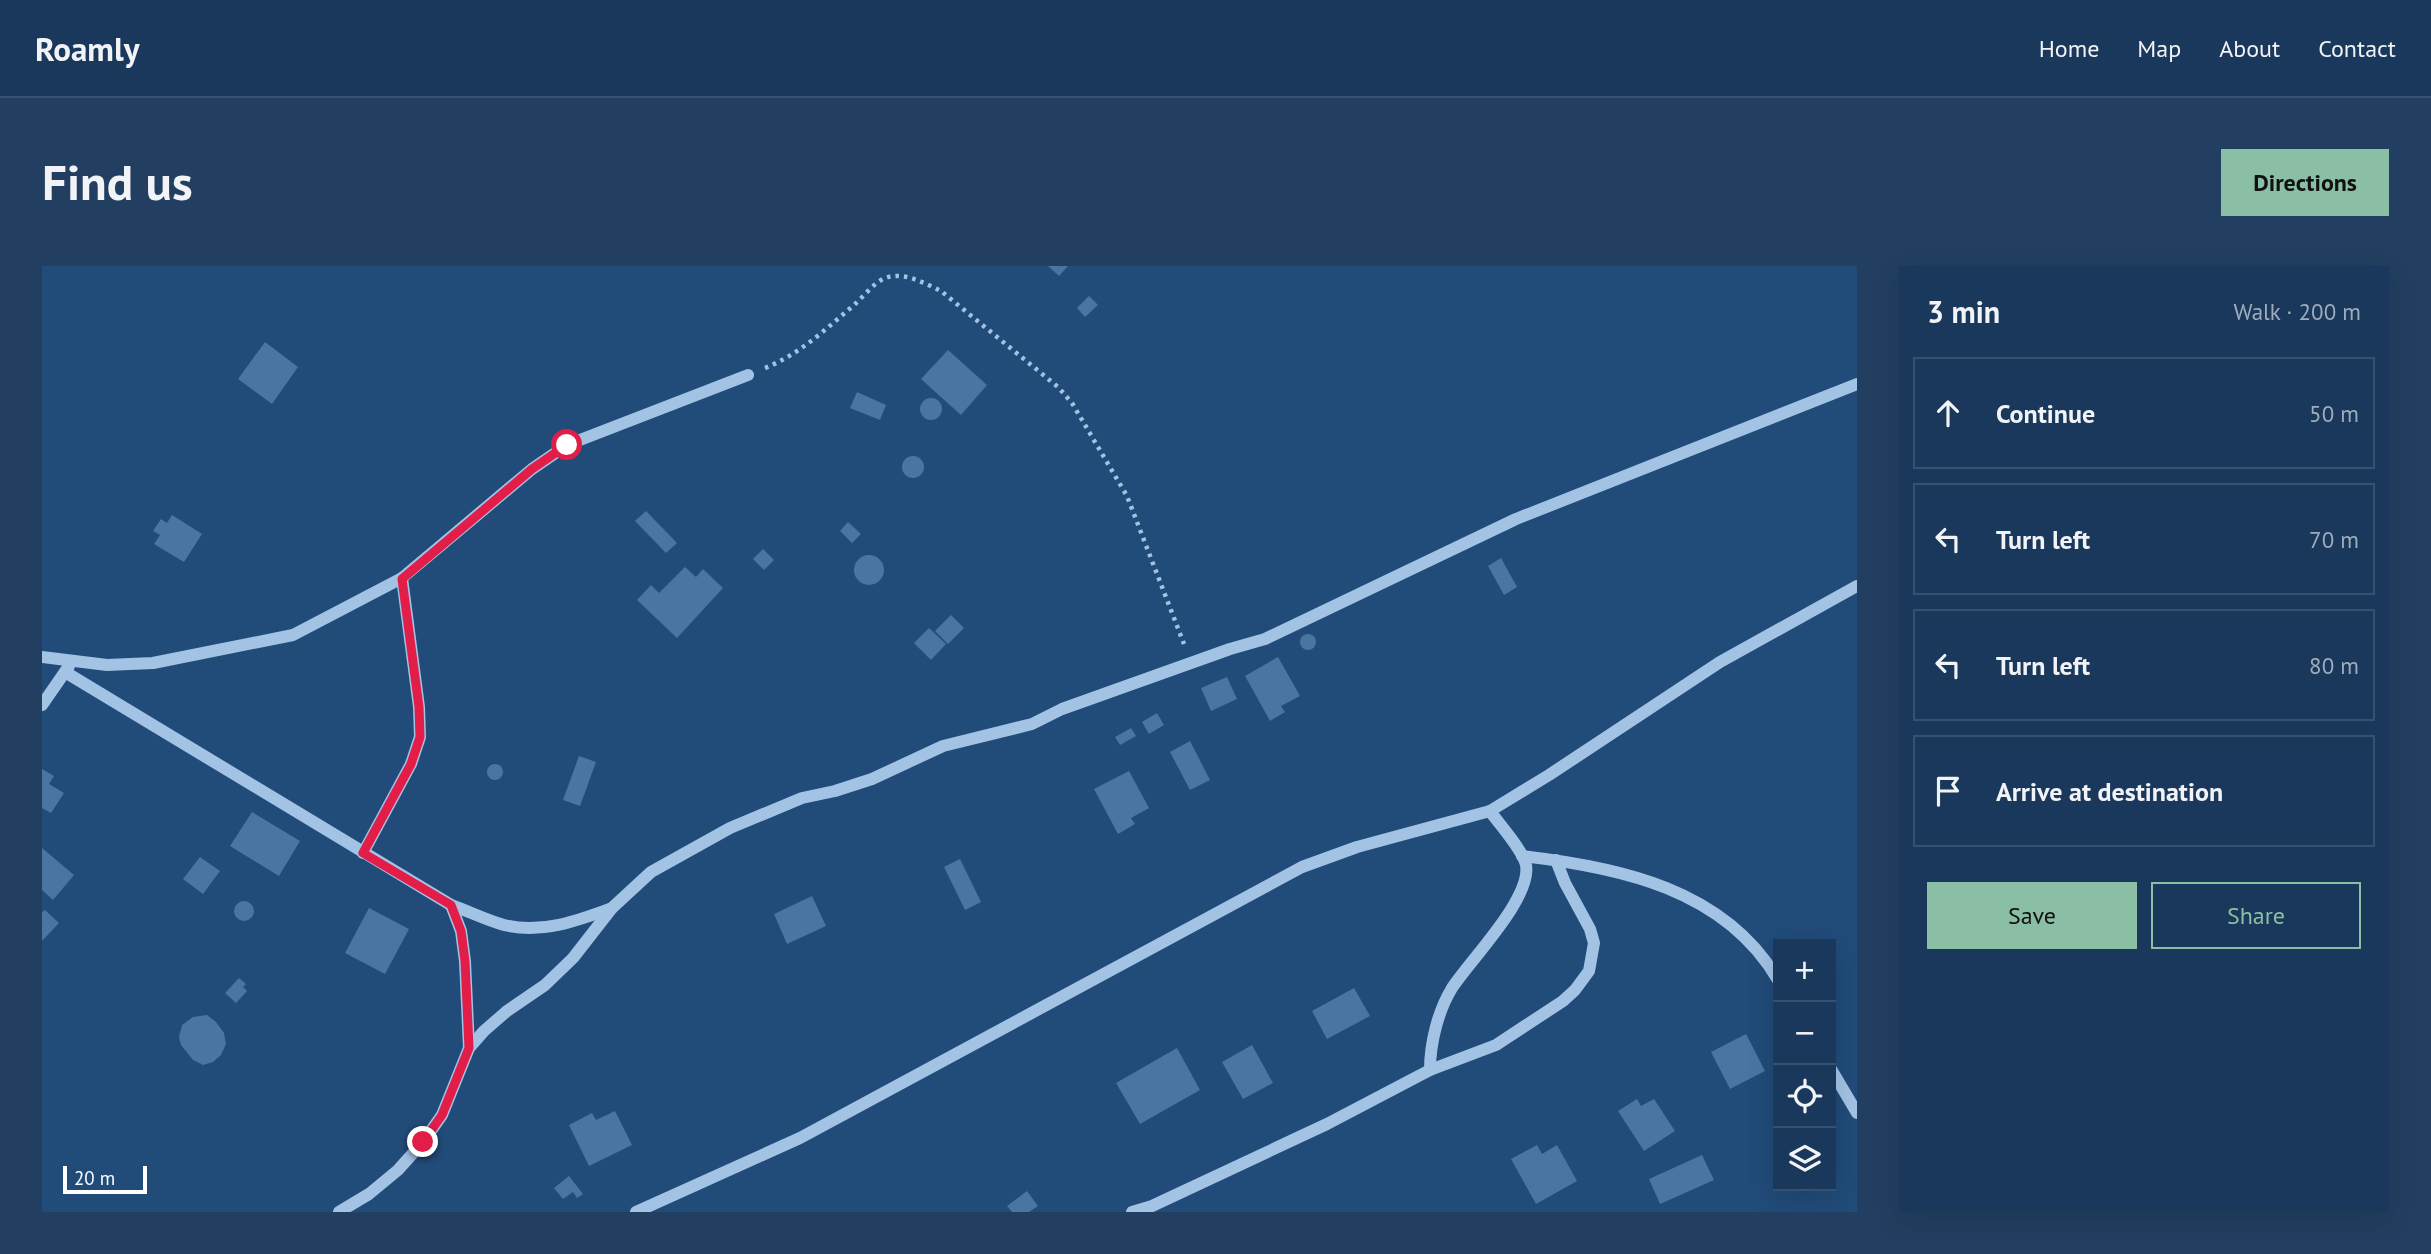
<!DOCTYPE html>
<html lang="en">
<head>
<meta charset="utf-8">
<style>
  body { margin:0; font-family:"PT Sans",sans-serif; background:#223f61; color:#f1f3f6 }
  .controls { position:absolute; right:21px; bottom:21px; display:grid; overflow:hidden; border-radius:0px; box-shadow:0 7px 28px #0002 }
  .controls button { width:63px; height:63px; display:grid; place-items:center; padding:0; border:0; border-bottom:2px solid #375271; background:#19385b; color:#f1f3f6; font:35px sans-serif }
  .scale { position:absolute; left:21px; bottom:18px; width:84px; box-sizing:border-box; padding-left:7px; border:4px solid #fff; border-top:0; font-size:19px; line-height:24px; white-space:nowrap; color:#fff; -webkit-text-stroke:5px #214b79; paint-order:stroke }
  .stop { position:absolute; width:21px; height:21px; margin:-16px; border:5px solid #e11d48; border-radius:50%; background:#fff }
  .stop.end { background:#e11d48; border-color:#fff; box-shadow:0 2px 7px #0008 }
  .list { margin:0; padding:0; list-style:none }
  h2 { display:flex; justify-content:space-between; align-items:center; height:91px; margin:0; padding:0 28px; font-size:30px }
  h2 small { font-size:23px; font-weight:400; color:#9facbb }
  .list li { display:grid; grid-template-columns:46px 1fr auto; gap:21px; align-items:center; box-sizing:border-box; height:112px; margin:0 14px 14px; padding:0 14px; border:2px solid #375271; border-radius:0px }
  .list b { display:block; font-size:26px; white-space:nowrap }
  .list em { font-size:23px; font-style:normal; color:#9facbb }
  .actions { display:flex; gap:14px; padding:21px 28px }
  .actions a { flex:1; padding:16px 0; border:2px solid #8abfa5; border-radius:0px; text-align:center; font-size:24px; color:#8abfa5 }
  .actions .main { background:#8abfa5; color:#111 }
  .icon { flex:none; width:38px; height:38px; fill:none; stroke:currentColor; stroke-width:2; stroke-linecap:round; stroke-linejoin:round }
  .map { position:relative; flex:none; width:1815px; height:946px; overflow:hidden; border-radius:0px }
  header { display:flex; align-items:center; gap:42px; box-sizing:border-box; height:98px; padding:0 35px; background:#19385b; border-bottom:2px solid #375271 }
  header strong { font-size:33px }
  nav { display:flex; gap:38px; margin-inline-start:auto; font-size:24px }
  .intro { display:flex; align-items:center; justify-content:space-between; box-sizing:border-box; height:168px; padding:0 42px }
  h1 { margin:0; font-size:49px }
  .button { padding:18px 32px; border-radius:0px; background:#8abfa5; color:#111; font-size:24px; font-weight:700 }
  main { display:flex; gap:42px; padding:0 42px }
  aside { flex:1; background:#19385b; border-radius:0px; box-shadow:0 7px 28px #0002 }
  .map>svg:first-child { display:block }
  .building { fill:#4a75a3 }
  .lines { fill:none; stroke-linecap:round; stroke-linejoin:round }
  .path { stroke:#a3c3e5; stroke-width:4.5; stroke-dasharray:3.5 5; stroke-linecap:butt }
  .minor { stroke:#a3c3e5; stroke-width:12 }
  .route { stroke:#e11d48; stroke-width:9 }
</style>
</head>
<body>
<header>
<strong>Roamly</strong>
<nav><a>Home</a><a>Map</a><a>About</a><a>Contact</a></nav>
</header>
<div class="intro"><h1>Find us</h1><a class="button">Directions</a></div>
<main>
<div class="map">
<svg width="1815" height="946" viewBox="0 0 1815 946">
  <rect width="100%" height="100%" fill="#214b79"/>
  <g class="building">
    <polygon points="1006,0 1026,0 1017,10"/>
    <polygon points="1047,30 1056,39 1043,51 1035,42"/>
    <polygon points="223,76 256,101 230,138 196,113"/>
    <polygon points="906,84 945,119 919,149 879,113"/>
    <polygon points="815,126 844,139 838,154 808,142"/>
    <circle cx="889" cy="143" r="11"/>
    <circle cx="871" cy="201" r="11"/>
    <polygon points="604,245 635,277 624,287 593,255"/>
    <polygon points="130,249 160,268 142,296 112,278 118,269 111,265 119,253 125,257"/>
    <polygon points="806,256 819,268 810,277 798,265"/>
    <polygon points="721,283 732,294 722,304 711,293"/>
    <circle cx="827" cy="304" r="15"/>
    <polygon points="1459,292 1475,321 1462,329 1446,300"/>
    <polygon points="643,301 654,311 661,303 681,322 635,372 595,334 609,319 617,327"/>
    <polygon points="909,349 922,362 906,378 893,365"/>
    <polygon points="887,362 904,378 889,394 872,377"/>
    <circle cx="1266" cy="376" r="8"/>
    <polygon points="1236,391 1258,430 1239,440 1243,446 1228,455 1203,410"/>
    <polygon points="1185,411 1195,433 1169,445 1159,422"/>
    <polygon points="1115,447 1122,459 1107,468 1100,456"/>
    <polygon points="1089,462 1094,470 1078,479 1073,471"/>
    <polygon points="1148,475 1168,514 1148,524 1128,486"/>
    <polygon points="537,490 554,496 538,540 521,534"/>
    <circle cx="453" cy="506" r="8"/>
    <polygon points="0,503 12,510 7,518 22,527 9,547 0,542"/>
    <polygon points="1087,505 1107,542 1089,552 1093,558 1076,568 1052,523"/>
    <polygon points="210,546 258,575 237,610 188,580"/>
    <polygon points="0,582 32,609 11,634 0,624"/>
    <polygon points="158,591 178,605 161,628 141,613"/>
    <polygon points="918,593 939,636 923,644 902,601"/>
    <polygon points="770,630 784,660 745,678 732,648"/>
    <circle cx="202" cy="645" r="10"/>
    <polygon points="327,642 367,663 343,708 303,687"/>
    <polygon points="3,644 17,657 0,675 0,646"/>
    <polygon points="197,712 204,718 201,721 205,725 194,737 183,727"/>
    <polygon points="1312,722 1328,750 1285,773 1270,745"/>
    <polygon points="165,749 174,756 182,767 184,778 179,789 171,796 161,799 151,794 139,779 137,771 140,759 151,751"/>
    <polygon points="1704,768 1723,805 1688,823 1669,786"/>
    <polygon points="1210,779 1231,817 1201,833 1180,796"/>
    <polygon points="1135,782 1158,824 1098,858 1074,817"/>
    <polygon points="1595,833 1599,840 1612,833 1633,865 1602,885 1576,845"/>
    <polygon points="573,845 590,879 547,900 527,859 550,847 554,854"/>
    <polygon points="1495,879 1500,888 1515,879 1535,915 1494,938 1469,893"/>
    <polygon points="1660,889 1672,914 1618,938 1607,913"/>
    <polygon points="527,910 541,928 535,932 531,926 521,933 512,922"/>
    <polygon points="985,925 996,940 987,946 970,946 965,940"/>
  </g>
  <g class="lines">
    <path class="path" d="M723,102C758,88 784,63 812,39C821,31 831,18 841,13C860,4 882,17 899,25L1016,121L1030,137L1085,230L1142,378"/>
    <g class="minor">
      <polyline points="0,391 65,399 111,397 251,369 360,312 490,203 525,179 706,109"/>
      <path d="M23,406L409,639C426,645 444,654 462,659C500,668 535,655 570,642"/>
      <polyline points="0,439 27,400"/>
      <polyline points="321,587 369,498 378,471 377,441 360,312"/>
      <path d="M1480,590C1577,601 1683,623 1736,714"/>
      <polyline points="409,639 419,665 423,695 427,782"/>
      <polyline points="1789,803 1815,847"/>
      <path d="M1388,804C1388,777 1396,745 1410,722C1429,693 1490,632 1484,599C1481,584 1457,558 1448,545"/>
      <polyline points="297,946 327,928 356,904 381,876 400,849 427,782 442,765 465,745 503,719 531,692 570,642 609,606 688,562 760,532 793,525 830,513 901,480 990,458 1020,443 1188,383 1223,373 1474,253 1815,118"/>
      <polyline points="594,946 758,872 1260,601 1315,581 1448,545 1507,509 1678,396 1815,320"/>
      <polyline points="1090,946 1110,940 1285,858 1388,804 1454,779 1521,735 1533,724 1547,705 1552,677 1548,663 1523,617 1514,594"/>
    </g>
  </g>
  <g class="lines">
    <polyline class="route" points="381,876 400,849 427,782 423,695 419,665 409,639 321,587 369,498 378,471 377,441 360,313 490,203 525,179"/>
  </g>
</svg>
<div class="controls">
<button>+</button>
<button>−</button>
<button><svg class="icon" aria-label="locate" viewBox="0 0 24 24"><circle cx="12" cy="12" r="6"/><path d="M12 2v4M12 18v4M2 12h4M18 12h4"/></svg></button>
<button><svg class="icon" aria-label="layers" viewBox="0 0 24 24"><path d="M12 4l9 5-9 5-9-5zM3 14l9 5 9-5"/></svg></button>
</div>
<div class="scale">20 m</div>
<div class="stop" style="left:525px;top:179px"></div>
<div class="stop end" style="left:381px;top:876px"></div>
</div>
<aside>
<h2>3 min<small>Walk · 200 m</small></h2>
<ul class="list">
<li><svg class="icon" aria-label="ahead" viewBox="0 0 24 24"><path d="M12 20V5M6 11l6-6 6 6"/></svg><div><b>Continue</b></div><em>50 m</em></li>
<li><svg class="icon" aria-label="left" viewBox="0 0 24 24"><path d="M17 20v-9H6M10 6l-5 5 5 5"/></svg><div><b>Turn left</b></div><em>70 m</em></li>
<li><svg class="icon" aria-label="left" viewBox="0 0 24 24"><path d="M17 20v-9H6M10 6l-5 5 5 5"/></svg><div><b>Turn left</b></div><em>80 m</em></li>
<li><svg class="icon" aria-label="arrive" viewBox="0 0 24 24"><path d="M6 21V4h12l-3 4 3 4H6"/></svg><div><b>Arrive at destination</b></div></li>
</ul>
<div class="actions"><a class="main">Save</a><a>Share</a></div>
</aside>
</main>
</body>
</html>
